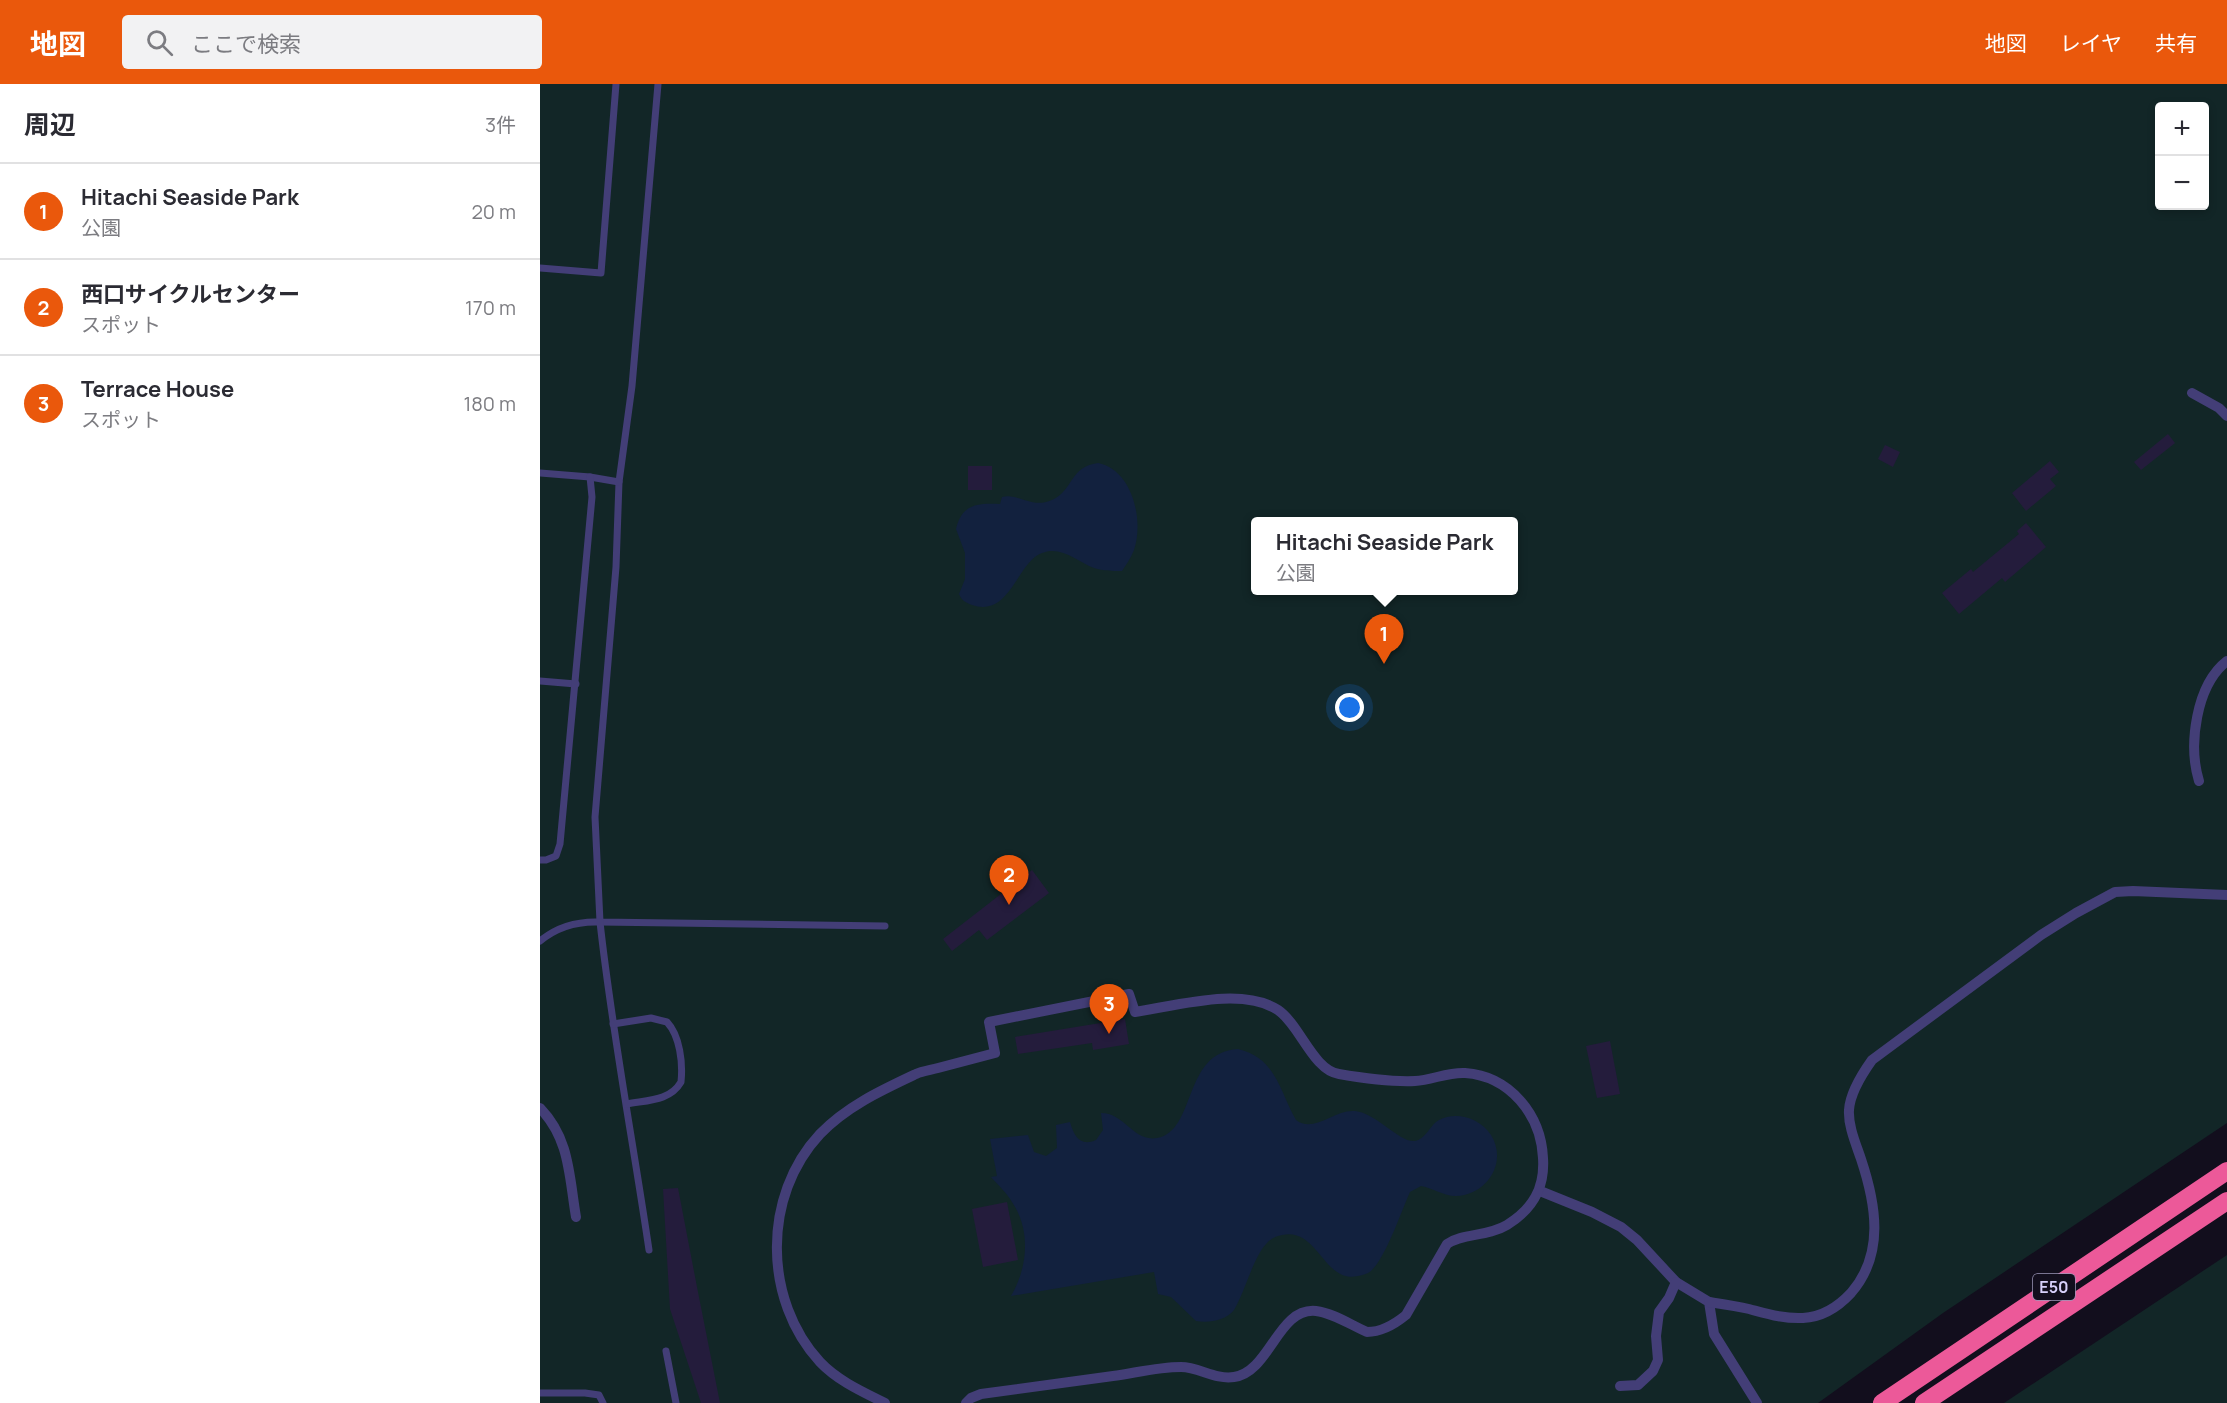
<!DOCTYPE html>
<html lang="ja">
<head>
<meta charset="utf-8">
<style>
  body { margin:0; font-family:Manrope,"Noto Sans JP",sans-serif; background:#f2f2f3; color:#2b2b33 }
  .controls { position:absolute; right:18px; top:18px; display:grid; overflow:hidden; border-radius:6px; box-shadow:0 3px 9px #0003 }
  .controls button { width:54px; height:54px; display:grid; place-items:center; padding:0; border:0; border-bottom:2px solid #e1e1e2; background:#fff; color:#2b2b33; font:30px sans-serif }
  .you { position:absolute; left:810px; top:624px; width:21px; height:21px; margin:-15px; border:4px solid #fff; border-radius:50%; background:#1a73e8; box-shadow:0 0 0 9px #1a73e833 }
  .badge { display:grid; place-items:center; width:39px; height:39px; border-radius:50%; background:#ea580c; color:#fff; font-size:20px; font-weight:700 }
  .pin { position:absolute; translate:-50% -50px; filter:drop-shadow(0 2px 3px #0008) }
  .pin::after { content:''; position:absolute; top:32px; width:21px; height:18px; background:inherit; clip-path:polygon(0 0,100% 0,50% 100%) }
  .popup { position:absolute; left:711px; top:433px; width:267px; height:78px; box-sizing:border-box; display:grid; place-content:center; border-radius:6px; background:#fff; filter:drop-shadow(0 2px 4px #0005); font-size:20px; white-space:nowrap; color:#7c7c81 }
  .popup b { font-size:22px; color:#2b2b33 }
  .popup::after { content:''; position:absolute; left:50%; top:100%; margin-left:-12px; border:12px solid transparent; border-top-color:#fff }
  .list { margin:0; padding:0; list-style:none }
  h2 { display:flex; justify-content:space-between; align-items:center; height:78px; margin:0; padding:0 24px; font-size:26px }
  h2 small { font-size:20px; font-weight:400; color:#7c7c81 }
  .list li { display:grid; grid-template-columns:39px 1fr auto; gap:18px; align-items:center; box-sizing:border-box; height:96px; padding:0 24px; border-top:2px solid #e1e1e2 }
  .list b { display:block; font-size:22px; white-space:nowrap }
  .list p { margin:0; font-size:20px; white-space:nowrap; color:#7c7c81 }
  .list em { font-size:20px; font-style:normal; color:#7c7c81 }
  .icon { flex:none; width:33px; height:33px; fill:none; stroke:currentColor; stroke-width:2; stroke-linecap:round; stroke-linejoin:round }
  .map { position:relative; flex:none; width:1687px; height:1319px; overflow:hidden }
  header { display:flex; align-items:center; gap:36px; box-sizing:border-box; height:84px; padding:0 30px; background:#ea580c; color:#fff }
  header strong { font-size:28px }
  nav { display:flex; gap:33px; margin-inline-start:auto; font-size:21px }
  .search { width:420px; height:54px; background:#f2f2f3; display:flex; align-items:center; gap:15px; box-sizing:border-box; padding:0 21px; border-radius:6px; color:#7c7c81; font-size:22px }
  main { display:flex }
  aside { flex:1; background:#fff }
  .map>svg:first-child { display:block }
  .green { fill:#122627; fill-rule:evenodd }
  .water { fill:#12213e }
  .building { fill:#241c3c }
  .lines { fill:none; stroke-linecap:round; stroke-linejoin:round }
  .service { stroke:#433e77; stroke-width:7 }
  .pedestrian { stroke:#433e77; stroke-width:10 }
  .motorway { stroke:#ec5999; stroke-width:18 }
  .labels { text-anchor:middle; stroke-width:4.5; stroke-linejoin:round; paint-order:stroke }
  .shield { fill:#120e1d; stroke:#9c96b8; stroke-width:1.5 }
  .shield-label { font-size:16px; font-weight:bold; fill:#d7d0fa }
</style>
</head>
<body>
<header>
<strong>地図</strong>
<div class="search"><svg class="icon" aria-label="search" viewBox="0 0 24 24"><circle cx="10" cy="10" r="6"/><path d="M15 15l6 6"/></svg>ここで検索</div>
<nav><a>地図</a><a>レイヤ</a><a>共有</a></nav>
</header>
<main>
<aside>
<h2>周辺<small>3件</small></h2>
<ul class="list">
<li><span class="badge">1</span><div><b>Hitachi Seaside Park</b><p>公園</p></div><em>20 m</em></li>
<li><span class="badge">2</span><div><b>西口サイクルセンター</b><p>スポット</p></div><em>170 m</em></li>
<li><span class="badge">3</span><div><b>Terrace House</b><p>スポット</p></div><em>180 m</em></li>
</ul>
</aside>
<div class="map">
<svg width="1687" height="1319" viewBox="0 0 1687 1319">
  <rect width="100%" height="100%" fill="#120e1d"/>
  <g class="green">
    <path d="M0,0H1687V1039L1403,1229L1278,1319H0ZM1620,22H1664V122H1620ZM715,438H973V506H715Z"/>
    <polygon points="1687,1171 1687,1319 1464,1319"/>
  </g>
  <g class="water">
    <path d="M558,379C593,386 604,437 594,466C591,474 586,481 582,487C572,487 564,487 554,484C538,478 521,461 502,469C477,478 470,534 432,521C425,518 422,517 419,510L425,495V469L416,445C422,419 439,419 460,420L462,413C479,409 491,425 512,416C534,406 529,383 558,379Z"/>
    <path d="M698,965C736,974 739,1006 756,1036C774,1050 794,1025 815,1027C836,1029 860,1059 875,1057C886,1055 890,1041 899,1036C916,1027 940,1034 951,1051C968,1078 947,1111 916,1112C903,1112 893,1104 881,1102L870,1108C861,1128 846,1173 831,1187C827,1190 823,1191 818,1192C784,1200 778,1143 742,1151C736,1152 730,1155 726,1160C713,1174 705,1208 694,1226C685,1237 669,1239 656,1237L631,1213L618,1210L614,1188L471,1212C488,1183 491,1146 472,1118C467,1109 458,1101 451,1093L457,1092L450,1055L488,1051L494,1068L506,1072L517,1064L516,1041L530,1038C534,1052 540,1063 556,1056L563,1046L561,1029C585,1029 593,1058 617,1054C657,1047 642,968 698,965Z"/>
  </g>
  <g class="building">
    <polygon points="1628,350 1635,359 1601,386 1594,378"/>
    <polygon points="1345,361 1360,368 1353,383 1338,375"/>
    <polygon points="1510,377 1519,388 1510,395 1516,402 1486,427 1472,409"/>
    <rect x="428" y="382" width="24" height="24"/>
    <polygon points="1486,439 1506,463 1465,498 1462,494 1419,530 1402,509 1431,485 1433,488 1479,450 1477,447"/>
    <polygon points="492,786 509,809 447,856 439,846 412,867 403,855"/>
    <polygon points="585,935 589,960 553,966 552,959 478,970 475,953"/>
    <polygon points="1070,957 1080,1010 1057,1014 1046,962"/>
    <polygon points="138,1104 157,1203 180,1319 161,1319 130,1225 123,1105"/>
    <polygon points="467,1118 478,1176 443,1183 432,1125"/>
  </g>
  <g class="lines">
    <g class="service">
      <polyline points="118,0 92,302 79,398 76,483 55,733 60,838 345,842"/>
      <polyline points="0,184 61,189 76,0"/>
      <polyline points="0,389 50,393 79,398"/>
      <polyline points="0,597 36,600"/>
      <polyline points="0,776 6,776 16,772 20,760 52,413 50,393"/>
      <path d="M0,857C18,842 37,837 60,838C72,948 93,1057 109,1166"/>
      <path d="M73,940L111,934L127,938C140,952 143,979 141,998C130,1017 108,1016 87,1020"/>
      <polyline points="126,1267 136,1319"/>
      <polyline points="0,1309 45,1309 59,1311 63,1319"/>
    </g>
    <g class="pedestrian">
      <polyline points="1652,309 1679,324 1687,332"/>
      <path d="M1659,697C1648,661 1656,601 1687,577"/>
      <path d="M0,1024C30,1055 29,1092 36,1133"/>
      <polyline points="1000,1107 1052,1128 1081,1143 1097,1156 1136,1198 1169,1218 1174,1250 1217,1319"/>
      <path d="M1169,1218C1182,1220 1196,1222 1209,1225C1228,1230 1244,1235 1263,1234C1283,1233 1298,1223 1311,1209C1345,1170 1336,1120 1321,1075C1316,1060 1308,1042 1309,1026C1310,1009 1322,990 1332,976L1501,851L1536,829L1575,808L1593,807L1687,811"/>
      <polyline points="1080,1302 1098,1301 1113,1287 1118,1276 1116,1252 1119,1228 1129,1214 1136,1198"/>
      <path d="M345,1319C323,1308 298,1297 280,1278C223,1216 222,1112 280,1050C307,1022 342,1006 376,990C382,987 391,986 398,984C417,979 436,974 455,969L449,938L589,910L595,928C635,922 702,902 738,926C760,941 773,986 799,990C822,994 852,998 875,997C892,996 908,988 925,989C970,992 1001,1031 1003,1074C1005,1104 993,1125 967,1141C947,1153 923,1149 907,1160L866,1231C855,1240 842,1248 827,1248C811,1241 793,1229 776,1227C738,1223 730,1288 694,1293C675,1296 659,1283 641,1283C618,1283 595,1289 573,1292C529,1298 485,1304 441,1310L431,1314L426,1319"/>
    </g>
    <g class="motorway">
      <polyline points="1342,1319 1687,1087"/>
      <polyline points="1384,1319 1687,1117"/>
    </g>
  </g>
  <g class="labels">
    <rect class="shield" x="1493" y="1190" width="42" height="26" rx="4.5"/>
    <g class="shield-label">
      <text x="1514" y="1209">E50</text>
    </g>
  </g>
</svg>
<div class="controls">
<button>+</button>
<button>−</button>
</div>
<div class="you"></div>
<div class="pin badge" style="left:844px;top:580px">1</div>
<div class="popup"><b>Hitachi Seaside Park</b>公園</div>
<div class="pin badge" style="left:469px;top:821px">2</div>
<div class="pin badge" style="left:569px;top:950px">3</div>
</div>
</main>
</body>
</html>
